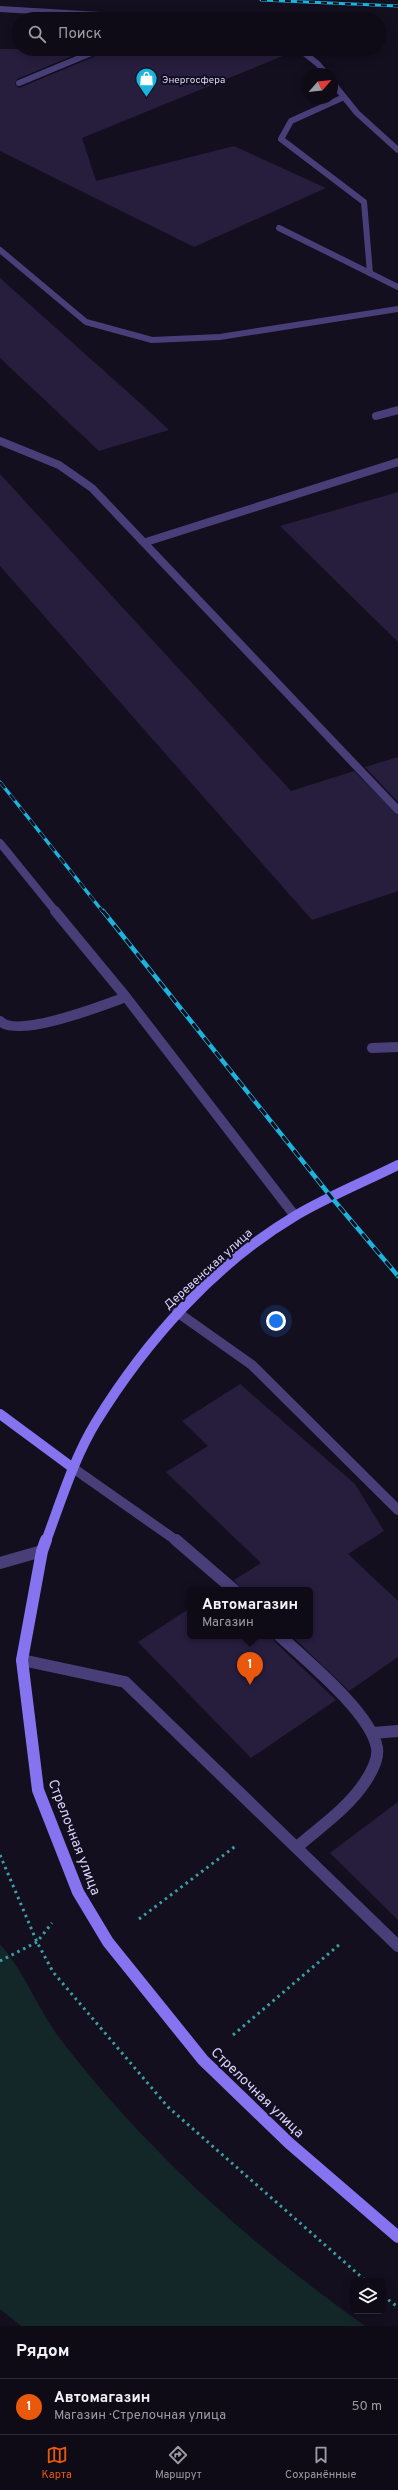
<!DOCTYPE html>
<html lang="ru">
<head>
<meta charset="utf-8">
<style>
  body { margin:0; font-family:Overpass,sans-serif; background:#171420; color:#f1f3f6 }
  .controls { position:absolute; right:12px; bottom:12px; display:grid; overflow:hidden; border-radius:6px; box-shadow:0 2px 10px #0003 }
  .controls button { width:36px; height:36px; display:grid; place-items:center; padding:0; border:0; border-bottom:1px solid #2e2b36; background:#0e0b17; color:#f1f3f6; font:20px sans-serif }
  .compass { position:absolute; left:302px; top:68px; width:36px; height:36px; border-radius:50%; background:#0e0b17; box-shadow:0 2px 10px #0003; rotate:62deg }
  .you { position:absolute; left:276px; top:1321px; width:14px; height:14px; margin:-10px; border:3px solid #fff; border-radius:50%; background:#1a73e8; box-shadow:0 0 0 6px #1a73e833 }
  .badge { display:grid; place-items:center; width:26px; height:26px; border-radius:50%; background:#ea580c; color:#fff; font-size:13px; font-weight:700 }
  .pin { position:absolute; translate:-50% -33px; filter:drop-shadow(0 1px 2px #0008) }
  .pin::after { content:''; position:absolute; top:21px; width:14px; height:12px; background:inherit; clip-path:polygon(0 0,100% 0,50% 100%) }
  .popup { position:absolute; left:187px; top:1587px; width:126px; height:52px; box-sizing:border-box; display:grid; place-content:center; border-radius:6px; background:#0e0b17; filter:drop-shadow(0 1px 3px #0005); font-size:13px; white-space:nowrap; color:#9b9ba1 }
  .popup b { font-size:15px; color:#f1f3f6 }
  .popup::after { content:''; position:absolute; left:50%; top:100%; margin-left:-8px; border:8px solid transparent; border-top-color:#0e0b17 }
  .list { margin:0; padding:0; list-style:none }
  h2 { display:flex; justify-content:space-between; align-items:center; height:52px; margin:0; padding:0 16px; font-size:17px }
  h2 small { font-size:13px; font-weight:400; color:#9b9ba1 }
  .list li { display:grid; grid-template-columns:26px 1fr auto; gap:12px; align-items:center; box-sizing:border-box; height:56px; padding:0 16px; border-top:1px solid #2e2b36 }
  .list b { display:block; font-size:15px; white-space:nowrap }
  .list p { margin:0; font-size:13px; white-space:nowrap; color:#9b9ba1 }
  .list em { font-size:13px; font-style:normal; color:#9b9ba1 }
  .icon { flex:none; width:22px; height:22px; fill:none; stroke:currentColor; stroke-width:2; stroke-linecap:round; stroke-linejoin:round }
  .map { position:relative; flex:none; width:398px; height:2326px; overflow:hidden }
  .search { position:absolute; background:#0e0b17; box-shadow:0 2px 10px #0003; left:12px; right:12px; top:12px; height:44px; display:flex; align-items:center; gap:10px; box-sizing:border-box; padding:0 14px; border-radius:22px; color:#9b9ba1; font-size:15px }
  .sheet { height:108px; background:#0e0b17 }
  nav { display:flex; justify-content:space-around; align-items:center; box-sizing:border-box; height:56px; border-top:1px solid #2e2b36; background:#0e0b17; font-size:11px; color:#9b9ba1 }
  nav a { display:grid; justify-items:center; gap:2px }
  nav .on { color:#ea580c }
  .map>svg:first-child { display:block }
  .green { fill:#132628 }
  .building { fill:#271d3d }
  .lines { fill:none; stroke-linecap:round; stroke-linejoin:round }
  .path { stroke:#3b9fa4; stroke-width:3; stroke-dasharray:2.5 4; stroke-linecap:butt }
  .service-far3 { stroke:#483f78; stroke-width:6 }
  .service-far2 { stroke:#483f78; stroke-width:8 }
  .service-far1 { stroke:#483f78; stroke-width:10 }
  .service { stroke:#483f78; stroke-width:12 }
  .secondary-far1 { stroke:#8573ef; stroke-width:10 }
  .secondary { stroke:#8573ef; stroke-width:12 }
  .rail-far2-casing { stroke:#1ab4de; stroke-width:3 }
  .rail-far1-casing { stroke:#1ab4de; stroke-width:3.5 }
  .rail-casing { stroke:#1ab4de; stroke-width:4.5 }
  .rail-far2 { stroke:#130f1f; stroke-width:2; stroke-dasharray:6; stroke-linecap:butt }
  .rail-far1 { stroke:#130f1f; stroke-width:2.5; stroke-dasharray:8; stroke-linecap:butt }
  .rail { stroke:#130f1f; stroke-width:3; stroke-dasharray:9; stroke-linecap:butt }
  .labels { text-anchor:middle; stroke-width:4; stroke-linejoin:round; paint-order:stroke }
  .far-poi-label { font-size:10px; fill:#dbd2fa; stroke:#130f1f; text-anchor:start }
  .street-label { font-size:12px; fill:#dbd2fa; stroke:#130f1f }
  .near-street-label { font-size:14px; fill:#dbd2fa; stroke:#130f1f }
</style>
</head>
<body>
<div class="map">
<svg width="398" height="2326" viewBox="0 0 398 2326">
  <rect width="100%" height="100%" fill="#130f1f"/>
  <path class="green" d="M0,1944C24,1971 37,2007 58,2036C143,2148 251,2245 365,2326H21L0,2309Z"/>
  <g class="building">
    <polygon points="0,49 89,49 17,79 15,84 19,88 103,53 106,49 294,49 295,51 82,138 96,181 234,146 326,188 194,247 0,151"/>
    <polygon points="0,278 140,403 169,430 99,451 0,358"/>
    <polygon points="0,474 291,791 354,771 398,815 398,891 312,920 0,566"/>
    <polygon points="398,492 398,642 280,526"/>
    <polygon points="398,757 398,802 365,767"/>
    <polygon points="240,1384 355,1484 384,1531 348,1554 398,1601 398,1657 349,1691 292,1636 310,1636 310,1590 242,1590 234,1580 261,1563 166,1472 208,1446 182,1421"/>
    <polygon points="190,1608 190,1636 272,1636 275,1642 336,1700 251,1758 138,1642"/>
    <polygon points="398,1802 398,1920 330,1853"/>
  </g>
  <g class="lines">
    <g class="path">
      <polyline points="0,1855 37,1942 53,1972 168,2107 366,2281"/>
      <polyline points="139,1919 237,1845"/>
      <polyline points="0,1961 37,1942 52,1923"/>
      <polyline points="233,2035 340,1944"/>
      <polyline points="383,2296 398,2307"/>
    </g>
    <g class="service-far3">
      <polyline points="0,9 167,19 216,16 223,19"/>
      <polyline points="299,49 318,64 326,74"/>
      <polyline points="332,82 357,113 398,150"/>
      <polyline points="19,83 101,49"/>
      <polyline points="344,97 291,121 281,139 364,202 370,273"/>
      <polyline points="279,228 398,287"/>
      <polyline points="0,250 86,322 152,340 220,337 398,309"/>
    </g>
    <g class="service-far2">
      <polyline points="376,416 398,410"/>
      <polyline points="0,441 59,465 92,488 398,810"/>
      <polyline points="146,542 398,462"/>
      <polyline points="0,843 56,912"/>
    </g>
    <g class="service-far1">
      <polyline points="55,911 126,997 295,1216"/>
      <path d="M0,1021C18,1039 104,1005 126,997"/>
      <polyline points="372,1048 398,1047"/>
      <polyline points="177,1312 252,1365 398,1510"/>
      <polyline points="73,1468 177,1541"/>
    </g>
    <g class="service">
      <polyline points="176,1540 234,1590"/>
      <polyline points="0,1563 42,1551"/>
      <path d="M280,1636C306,1660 371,1713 377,1748C379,1759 371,1773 365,1782C348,1808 320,1827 297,1847"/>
      <polyline points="22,1660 125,1682 398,1946"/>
      <polyline points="373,1733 398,1731"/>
    </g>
    <g class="secondary-far1">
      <polyline points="0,1414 73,1468"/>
      <path d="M46,1541C61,1501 74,1458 96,1422C146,1341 213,1265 295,1216C327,1197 364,1182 398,1165"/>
    </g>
    <polyline class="secondary" points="46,1540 42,1551 22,1660 38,1790 78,1892 108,1942 203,2060 289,2143 398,2237"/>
    <defs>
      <polyline id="rail-far2" points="261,0 398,6"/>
      <polyline id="rail-far1" points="0,782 103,912"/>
      <polyline id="rail" points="103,911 332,1198 398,1276"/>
    </defs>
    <use href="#rail-far2" class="rail-far2-casing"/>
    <use href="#rail-far1" class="rail-far1-casing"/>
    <use href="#rail" class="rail-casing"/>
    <use href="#rail-far2" class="rail-far2"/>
    <use href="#rail-far1" class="rail-far1"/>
    <use href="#rail" class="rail"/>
  </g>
  <defs>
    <symbol id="shop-pin" viewBox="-11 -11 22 30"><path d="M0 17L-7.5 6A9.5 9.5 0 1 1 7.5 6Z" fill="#1ab4de" stroke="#130f1f"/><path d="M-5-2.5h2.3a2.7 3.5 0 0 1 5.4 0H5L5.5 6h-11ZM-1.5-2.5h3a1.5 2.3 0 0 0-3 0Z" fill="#fff"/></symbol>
  </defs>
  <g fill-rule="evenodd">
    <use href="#shop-pin" x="134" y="66" width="25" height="34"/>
  </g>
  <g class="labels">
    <g class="far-poi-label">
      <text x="162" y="83">Энергосфера</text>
    </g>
    <g class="street-label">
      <text transform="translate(208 1269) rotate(-42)" y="4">Деревенская улица</text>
    </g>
    <g class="near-street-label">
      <text transform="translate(75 1837) rotate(69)" y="5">Стрелочная улица</text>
      <text transform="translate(258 2092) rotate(44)" y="5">Стрелочная улица</text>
    </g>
  </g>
</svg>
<div class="controls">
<button><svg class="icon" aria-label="layers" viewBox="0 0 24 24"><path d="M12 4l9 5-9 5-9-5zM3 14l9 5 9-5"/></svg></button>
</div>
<svg class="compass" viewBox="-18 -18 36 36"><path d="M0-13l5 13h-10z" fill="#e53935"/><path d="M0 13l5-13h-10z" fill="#9b9ba1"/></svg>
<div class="you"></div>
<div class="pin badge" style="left:250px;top:1685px">1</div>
<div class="popup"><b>Автомагазин</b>Магазин</div>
<div class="search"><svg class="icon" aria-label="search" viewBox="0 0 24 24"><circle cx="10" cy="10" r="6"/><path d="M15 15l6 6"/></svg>Поиск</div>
</div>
<section class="sheet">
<h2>Рядом<small></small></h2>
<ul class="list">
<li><span class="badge">1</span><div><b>Автомагазин</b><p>Магазин · Стрелочная улица</p></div><em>50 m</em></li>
</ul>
</section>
<nav>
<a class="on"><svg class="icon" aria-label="map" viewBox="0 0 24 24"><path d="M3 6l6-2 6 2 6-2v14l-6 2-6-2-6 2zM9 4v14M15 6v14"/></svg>Карта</a>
<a><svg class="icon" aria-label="directions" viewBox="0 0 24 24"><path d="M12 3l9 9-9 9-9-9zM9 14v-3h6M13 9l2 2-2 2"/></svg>Маршрут</a>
<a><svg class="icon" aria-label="saved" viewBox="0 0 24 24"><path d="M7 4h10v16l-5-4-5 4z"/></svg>Сохранённые</a>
</nav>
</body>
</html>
